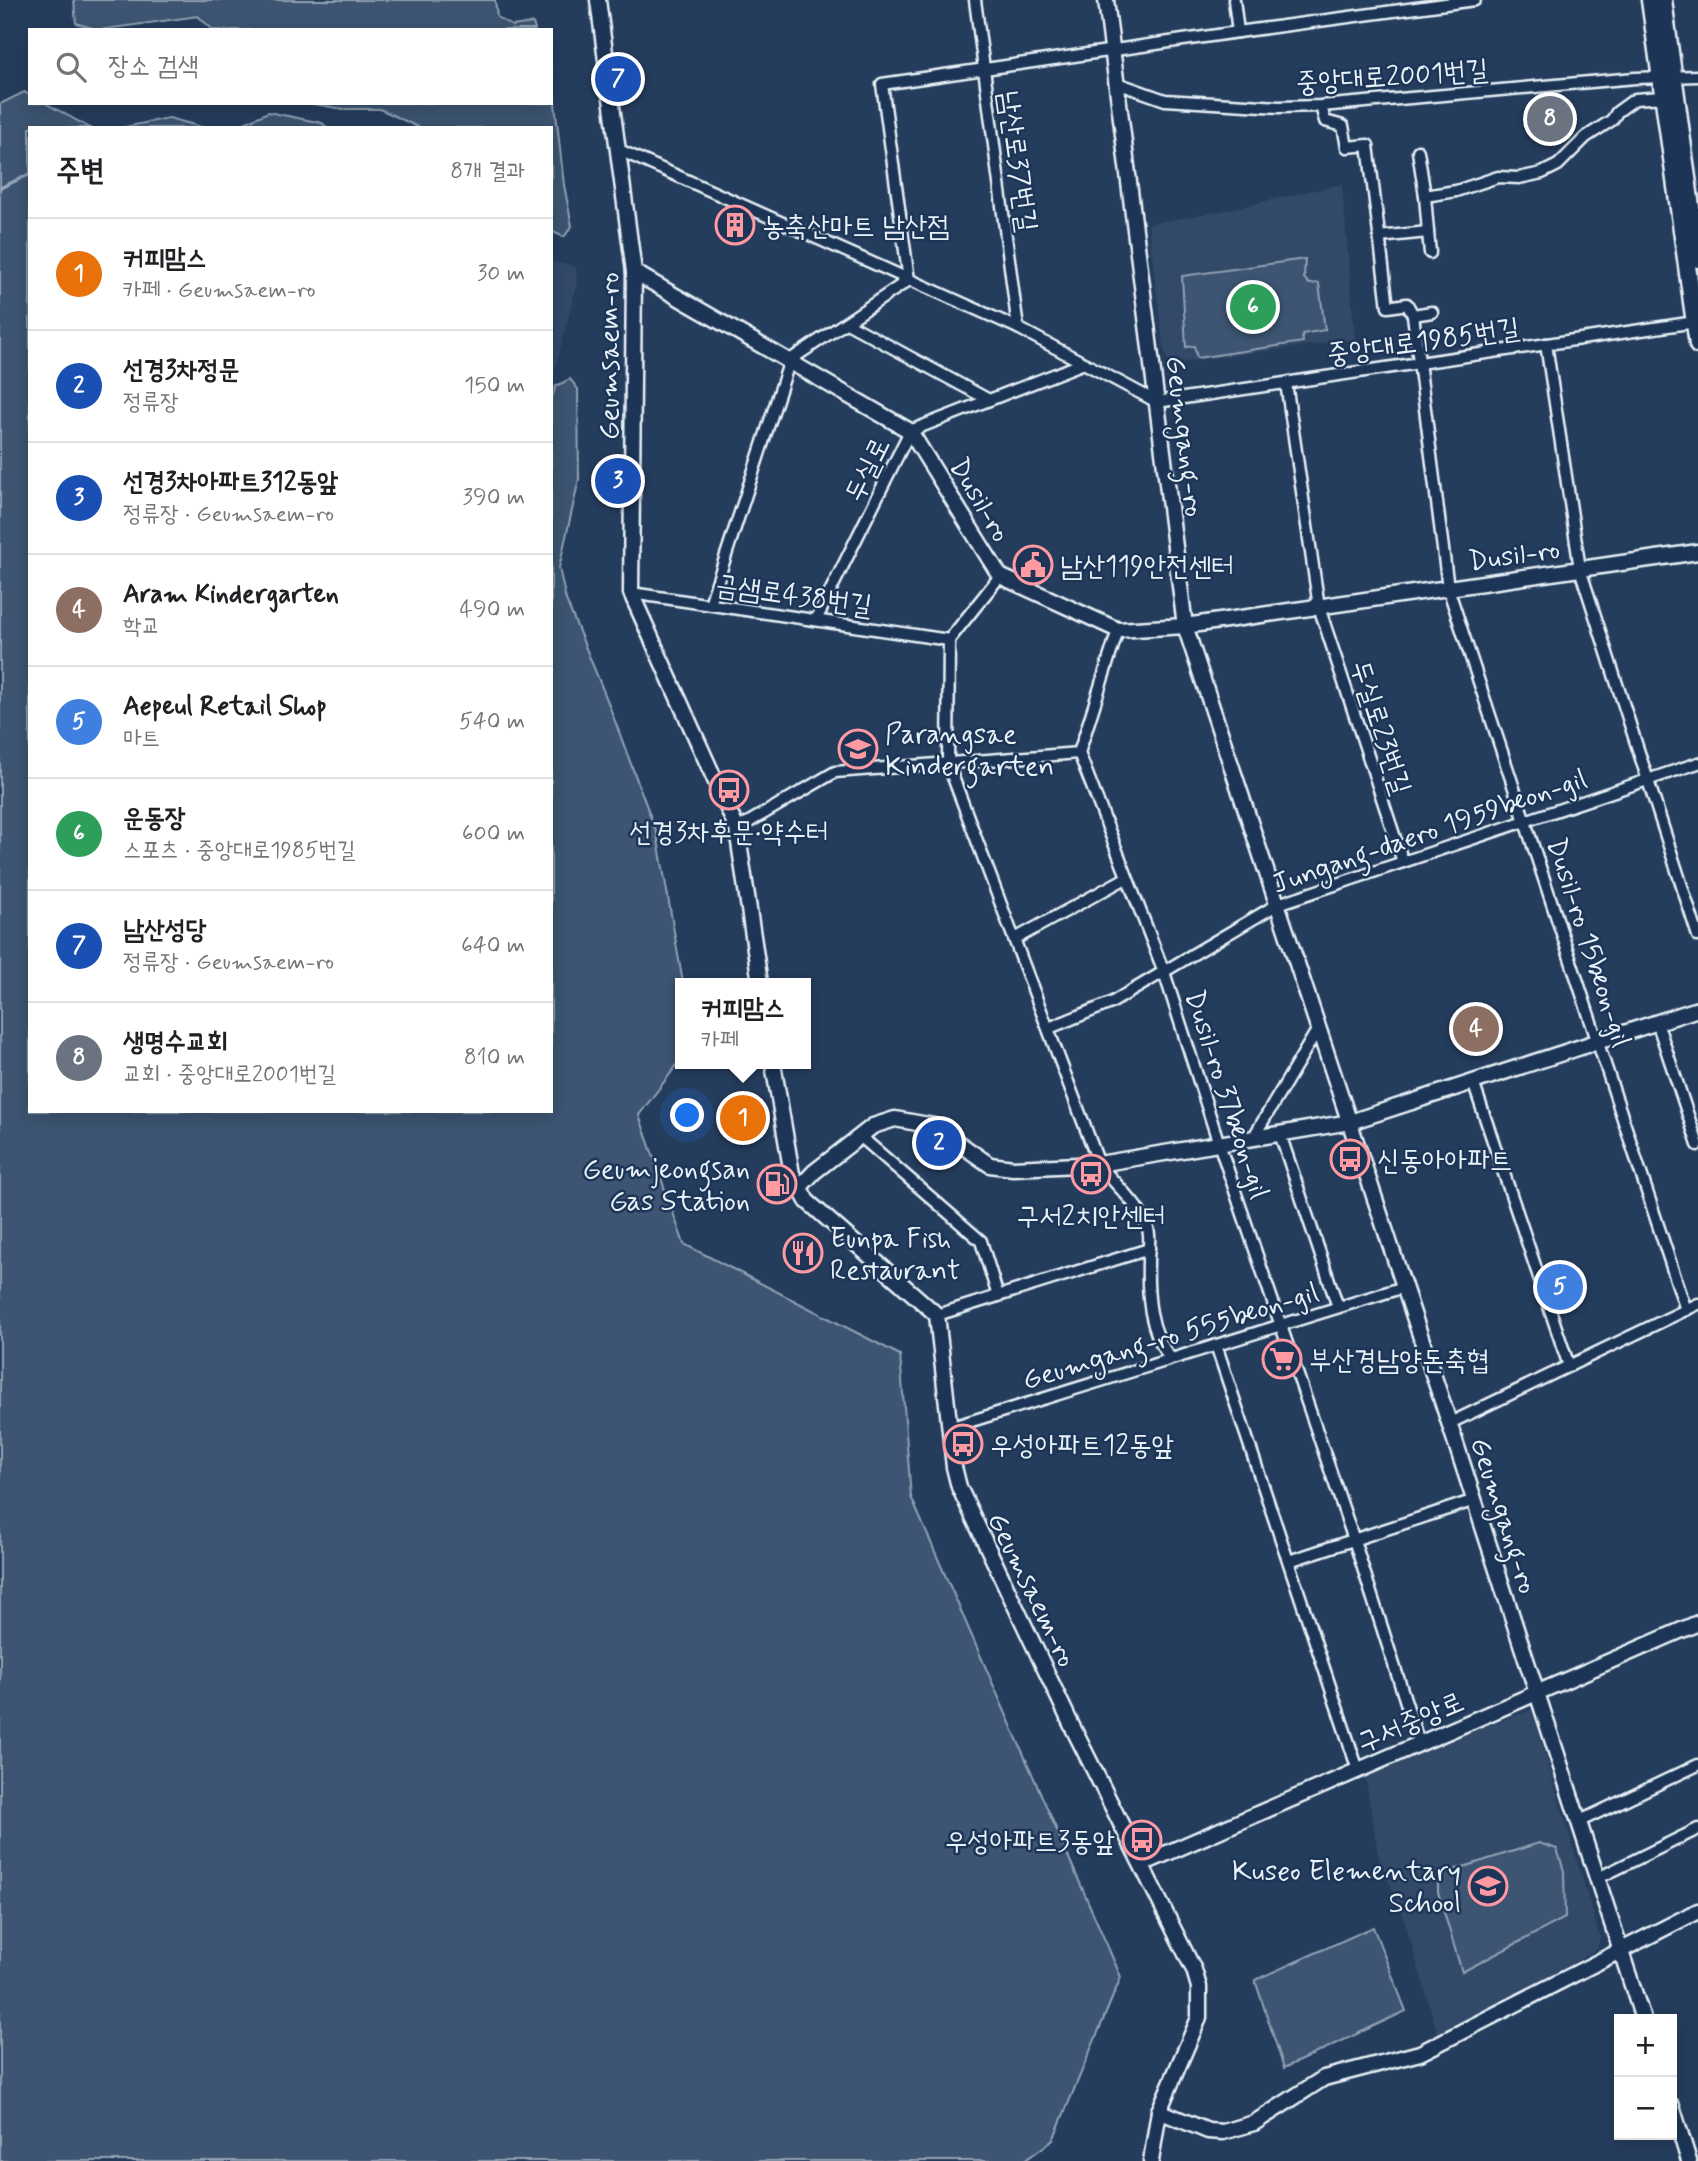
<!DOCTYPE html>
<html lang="ko">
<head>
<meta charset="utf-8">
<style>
  body { margin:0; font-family:Mynerve,"Poor Story",sans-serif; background:#f2f2f2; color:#202124 }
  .controls { position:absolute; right:21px; bottom:21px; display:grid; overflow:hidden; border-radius:0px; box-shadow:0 4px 18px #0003 }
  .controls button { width:63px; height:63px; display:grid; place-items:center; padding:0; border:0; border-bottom:2px solid #e0e0e0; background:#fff; color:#202124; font:35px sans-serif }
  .you { position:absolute; left:688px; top:1116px; width:24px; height:24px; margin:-18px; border:5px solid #fff; border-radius:50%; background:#1a73e8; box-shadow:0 0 0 10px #1a73e833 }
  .badge { display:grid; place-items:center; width:46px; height:46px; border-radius:50%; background:#d93025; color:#fff; font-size:23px; font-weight:700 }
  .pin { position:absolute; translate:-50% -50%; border:4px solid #fff; box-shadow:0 2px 7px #0006 }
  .popup { position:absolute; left:675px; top:978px; width:136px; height:91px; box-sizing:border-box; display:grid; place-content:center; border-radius:0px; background:#fff; filter:drop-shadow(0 2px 5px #0005); font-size:23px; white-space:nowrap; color:#757577 }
  .popup b { font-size:26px; color:#202124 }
  .popup::after { content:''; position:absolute; left:50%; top:100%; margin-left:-14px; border:14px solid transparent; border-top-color:#fff }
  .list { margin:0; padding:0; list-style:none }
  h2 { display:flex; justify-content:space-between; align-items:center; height:91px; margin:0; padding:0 28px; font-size:30px }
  h2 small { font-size:23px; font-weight:400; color:#757577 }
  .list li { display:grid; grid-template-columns:46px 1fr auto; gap:21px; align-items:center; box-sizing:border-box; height:112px; padding:0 28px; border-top:2px solid #e0e0e0 }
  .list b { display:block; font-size:26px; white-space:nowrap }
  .list p { margin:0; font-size:23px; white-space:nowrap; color:#757577 }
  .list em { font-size:23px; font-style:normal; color:#757577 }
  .icon { flex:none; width:38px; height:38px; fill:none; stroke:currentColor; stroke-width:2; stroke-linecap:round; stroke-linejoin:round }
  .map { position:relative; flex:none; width:1698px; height:2161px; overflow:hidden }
  .search { position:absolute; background:#fff; box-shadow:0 4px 18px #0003; left:28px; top:28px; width:525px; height:77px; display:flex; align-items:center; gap:18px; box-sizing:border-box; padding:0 24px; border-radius:0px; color:#757577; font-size:26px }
  .panel { position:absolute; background:#fff; box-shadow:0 4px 18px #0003; left:28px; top:126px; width:525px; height:987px; border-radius:0px }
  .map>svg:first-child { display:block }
  .built { fill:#334a68 }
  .green { fill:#3e5472; stroke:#93a2b5; stroke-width:2 }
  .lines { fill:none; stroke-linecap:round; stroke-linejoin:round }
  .stream { stroke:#99a8ba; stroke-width:3.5 }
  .street-casing { stroke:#e8f1f8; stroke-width:15 }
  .secondary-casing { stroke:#e8f1f8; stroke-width:19 }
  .primary-casing { stroke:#e8f1f8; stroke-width:21 }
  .street { stroke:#1d3557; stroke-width:10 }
  .secondary { stroke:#1d3557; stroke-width:14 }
  .primary { stroke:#1d3557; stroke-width:16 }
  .labels { text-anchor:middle; stroke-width:5; stroke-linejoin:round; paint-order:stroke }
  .street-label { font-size:28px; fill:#e8f1f8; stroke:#1d3557 }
  .poi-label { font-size:28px; fill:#e8f1f8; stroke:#1d3557; text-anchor:start }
</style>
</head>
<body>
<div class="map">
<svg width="1698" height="2161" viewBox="0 0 1698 2161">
  <rect width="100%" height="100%" fill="#253d5d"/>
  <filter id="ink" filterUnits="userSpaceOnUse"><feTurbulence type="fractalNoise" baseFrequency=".0143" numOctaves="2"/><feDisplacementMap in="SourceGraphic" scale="14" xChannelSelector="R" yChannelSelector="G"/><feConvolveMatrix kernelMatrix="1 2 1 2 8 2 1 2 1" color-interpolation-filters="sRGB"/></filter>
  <g filter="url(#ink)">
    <g class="built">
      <polygon points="1342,184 1355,339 1169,364 1164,350 1148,224 1226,210"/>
      <polygon points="551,261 576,267 577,283 551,386"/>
      <polygon points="1532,1710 1600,1937 1597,1949 1439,2038 1402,1912 1379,1859 1365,1775 1475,1729"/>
    </g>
    <g class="green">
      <polygon points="74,0 495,0 497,17 512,26 533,23 535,30 213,30 198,16 99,30 76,23"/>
      <polygon points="551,67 564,185 572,226 564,237 551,231 551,128 420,128 380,109 343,109 308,103 551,103"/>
      <polygon points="24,92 30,95 30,103 45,103 90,128 30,128 30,1111 551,1111 551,400 556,386 570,379 578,389 579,479 559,568 566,600 606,697 657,834 683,983 680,983 680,1061 639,1115 684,1244 900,1355 911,1497 1121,1977 1053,2140 1024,2161 0,2161 0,104"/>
      <polygon points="268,112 322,123 328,128 234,128"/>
      <polygon points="169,118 205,128 120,128"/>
      <polygon points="1305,259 1304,278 1309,284 1319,283 1325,330 1302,334 1303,342 1197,358 1194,346 1186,347 1182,276"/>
      <polygon points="1539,1843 1557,1849 1564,1871 1565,1918 1462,1972 1438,1892 1438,1875"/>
      <polygon points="1373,1927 1406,2011 1284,2068 1255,1980"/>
    </g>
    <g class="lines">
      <polyline class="stream" points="0,188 30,174"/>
      <defs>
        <g id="street">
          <polyline points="975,0 1018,328"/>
          <polyline points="1234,0 1238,32"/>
          <polyline points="1117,83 1165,100 1279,107 1321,106 1635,78 1698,76"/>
          <polyline points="1321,106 1325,121 1343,126 1347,147 1368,145 1388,307 1407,304 1413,315 1448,588 1686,1310"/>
          <polyline points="617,149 1018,328 1157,402 1695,322"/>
          <polyline points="1418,151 1425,196"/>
          <polyline points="1428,232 1430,253"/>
          <polyline points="1379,237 1428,232 1425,196 1456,191 1498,177 1519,178 1542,173 1558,165 1586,137 1612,120 1617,112 1635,99 1663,97"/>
          <polyline points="1413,315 1432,312"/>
          <polyline points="847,323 989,400"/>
          <polyline points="1546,344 1580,569 1698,936"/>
          <polyline points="1286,383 1319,607 1403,862"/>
          <path d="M1000,576L949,640L948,764L1099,1164C1114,1184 1140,1204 1148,1229C1151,1239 1148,1251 1148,1261C1147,1294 1149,1332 1171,1359"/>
          <polyline points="631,593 949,640"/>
          <polyline points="710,604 790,360 909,280 882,84 1238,32 1475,0"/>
          <polyline points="816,620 910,431 1084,363"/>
          <polyline points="1118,630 1079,753 1164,972 1219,1144 1354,1540 1419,1743"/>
          <polyline points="737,829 835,772 1079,753"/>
          <polyline points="1015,939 1126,878"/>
          <polyline points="1657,1022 1698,1145"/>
          <polyline points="1049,1028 1111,1003 1278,904 1698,763"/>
          <polyline points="1473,1082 1569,1366"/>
          <polyline points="1280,1134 1338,1307"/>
          <polyline points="860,1136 981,1241 998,1296"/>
          <polyline points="1253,1138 1319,1027"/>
          <polyline points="937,1315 1149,1249"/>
          <polyline points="1216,1345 1358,1770"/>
          <polyline points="1450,1423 1698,1304"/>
          <polyline points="949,1428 1404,1287"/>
          <polyline points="1289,1561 1475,1500"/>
          <polyline points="1578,1822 1698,1765"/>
          <polyline points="1596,1879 1698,1829"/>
        </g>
        <g id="secondary">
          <polyline points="598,0 634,272 631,593 737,829 760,983"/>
          <polyline points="1106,0 1185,626 1444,1407 1643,2019"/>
          <polyline points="634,272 910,431 1000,576 1118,630 1185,626 1698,552"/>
          <polyline points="773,1064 792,1174 807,1201 937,1315 954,1467 959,1487 1070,1722 1194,1970 1199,1987 1199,2018 1159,2111 1151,2161"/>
          <polyline points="798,1189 814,1172 873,1126 895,1119 934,1126 990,1165 1013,1168 1099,1164 1350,1122 1698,1009"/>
          <polyline points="1142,1864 1698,1623"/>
          <polyline points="1672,2106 1689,2161"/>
          <polyline points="1159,2111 1208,2131 1223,2132 1254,2123 1324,2078 1420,2053 1698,1911"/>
        </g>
        <g id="primary">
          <polyline points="1650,0 1698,345"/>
          <polyline points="1663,0 1698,259"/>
        </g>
      </defs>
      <use href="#street" class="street-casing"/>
      <use href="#secondary" class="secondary-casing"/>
      <use href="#primary" class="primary-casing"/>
      <use href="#street" class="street"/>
      <use href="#secondary" class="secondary"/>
      <use href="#primary" class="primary"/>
    </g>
  </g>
  <defs>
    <symbol id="building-ring" viewBox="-11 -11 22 22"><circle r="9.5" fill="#1d3557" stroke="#ff9aa2" stroke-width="1.5"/><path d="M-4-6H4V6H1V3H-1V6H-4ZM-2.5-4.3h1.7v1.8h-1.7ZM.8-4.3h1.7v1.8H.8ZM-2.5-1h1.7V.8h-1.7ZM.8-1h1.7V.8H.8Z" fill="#ff9aa2"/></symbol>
    <symbol id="civic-ring" viewBox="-11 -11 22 22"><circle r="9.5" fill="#1d3557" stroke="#ff9aa2" stroke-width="1.5"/><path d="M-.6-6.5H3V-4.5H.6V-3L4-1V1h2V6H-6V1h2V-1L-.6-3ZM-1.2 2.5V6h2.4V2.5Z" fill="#ff9aa2"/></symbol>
    <symbol id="school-ring" viewBox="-11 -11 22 22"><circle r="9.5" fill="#1d3557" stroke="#ff9aa2" stroke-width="1.5"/><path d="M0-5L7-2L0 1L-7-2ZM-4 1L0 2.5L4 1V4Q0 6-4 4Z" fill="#ff9aa2"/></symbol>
    <symbol id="bus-ring" viewBox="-11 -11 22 22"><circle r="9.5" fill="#1d3557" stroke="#ff9aa2" stroke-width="1.5"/><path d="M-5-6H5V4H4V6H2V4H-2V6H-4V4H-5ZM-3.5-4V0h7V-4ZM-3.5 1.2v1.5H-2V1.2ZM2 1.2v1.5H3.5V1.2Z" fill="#ff9aa2"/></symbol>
    <symbol id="fuel-ring" viewBox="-11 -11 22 22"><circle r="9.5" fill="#1d3557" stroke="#ff9aa2" stroke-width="1.5"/><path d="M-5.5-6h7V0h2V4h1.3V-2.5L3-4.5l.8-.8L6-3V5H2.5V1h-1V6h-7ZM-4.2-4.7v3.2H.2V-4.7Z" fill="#ff9aa2"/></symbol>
    <symbol id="restaurant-ring" viewBox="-11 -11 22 22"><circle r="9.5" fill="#1d3557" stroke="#ff9aa2" stroke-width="1.5"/><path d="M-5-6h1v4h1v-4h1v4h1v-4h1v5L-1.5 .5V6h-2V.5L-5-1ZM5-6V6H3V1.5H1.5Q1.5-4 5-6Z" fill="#ff9aa2"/></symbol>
    <symbol id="supermarket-ring" viewBox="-11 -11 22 22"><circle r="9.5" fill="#1d3557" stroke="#ff9aa2" stroke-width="1.5"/><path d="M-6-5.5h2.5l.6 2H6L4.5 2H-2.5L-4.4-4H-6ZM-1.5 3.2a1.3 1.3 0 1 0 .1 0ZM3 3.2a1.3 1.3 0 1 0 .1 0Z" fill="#ff9aa2"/></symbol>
  </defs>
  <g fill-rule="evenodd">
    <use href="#building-ring" x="713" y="203" width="44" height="44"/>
    <use href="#civic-ring" x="1011" y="543" width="44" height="44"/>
    <use href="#school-ring" x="836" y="727" width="44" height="44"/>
    <use href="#bus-ring" x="707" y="768" width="44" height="44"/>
    <use href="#bus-ring" x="1328" y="1137" width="44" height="44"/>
    <use href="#bus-ring" x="1069" y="1152" width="44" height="44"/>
    <use href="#fuel-ring" x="755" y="1162" width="44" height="44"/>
    <use href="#restaurant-ring" x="781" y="1231" width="44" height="44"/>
    <use href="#supermarket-ring" x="1260" y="1337" width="44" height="44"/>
    <use href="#bus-ring" x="941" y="1422" width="44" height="44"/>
    <use href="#bus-ring" x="1120" y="1818" width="44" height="44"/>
    <use href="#school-ring" x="1466" y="1864" width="44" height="44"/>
  </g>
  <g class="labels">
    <g class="street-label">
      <text transform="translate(1392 75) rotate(-4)" y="10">중앙대로2001번길</text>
      <text transform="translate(1019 161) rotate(82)" y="10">남산로37번길</text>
      <text transform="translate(1423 340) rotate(-8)" y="10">중앙대로1985번길</text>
      <text transform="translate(608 356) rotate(-90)" y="10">Geumsaem-ro</text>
      <text transform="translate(1186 436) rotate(83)" y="10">Geumgang-ro</text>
      <text transform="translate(866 469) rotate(-64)" y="10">두실로</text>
      <text transform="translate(981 499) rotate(59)" y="10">Dusil-ro</text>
      <text transform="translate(1514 554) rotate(-8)" y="10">Dusil-ro</text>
      <text transform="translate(794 594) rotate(8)" y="10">금샘로438번길</text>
      <text transform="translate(1382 727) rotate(72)" y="10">두실로23번길</text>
      <text transform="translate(1429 830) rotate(-19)" y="10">Jungang-daero 1959beon-gil</text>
      <text transform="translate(1590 942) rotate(72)" y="10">Dusil-ro 15beon-gil</text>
      <text transform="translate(1228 1094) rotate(72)" y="10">Dusil-ro 37beon-gil</text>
      <text transform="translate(1170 1335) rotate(-17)" y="10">Geumgang-ro 555beon-gil</text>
      <text transform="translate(1505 1515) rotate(72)" y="10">Geumgang-ro</text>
      <text transform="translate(1033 1589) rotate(64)" y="10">Geumsaem-ro</text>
      <text transform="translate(1410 1721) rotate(-23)" y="10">구서중앙로</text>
    </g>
    <g class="poi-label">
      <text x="762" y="235">농축산마트 남산점</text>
      <text x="1060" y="575">남산119안전센터</text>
      <text x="885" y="743">Parangsae<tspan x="885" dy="32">Kindergarten</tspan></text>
      <text x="729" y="841" text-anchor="middle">선경3차후문·약수터</text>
      <text x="1377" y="1169">신동아아파트</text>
      <text x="750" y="1178" text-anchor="end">Geumjeongsan<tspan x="750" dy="32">Gas Station</tspan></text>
      <text x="1091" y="1225" text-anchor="middle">구서2치안센터</text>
      <text x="830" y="1247">Eunpa Fish<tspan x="830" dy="32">Restaurant</tspan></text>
      <text x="1309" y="1369">부산경남양돈축협</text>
      <text x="990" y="1454">우성아파트12동앞</text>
      <text x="1115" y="1850" text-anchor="end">우성아파트3동앞</text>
      <text x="1461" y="1880" text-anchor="end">Kuseo Elementary<tspan x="1461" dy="32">School</tspan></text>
    </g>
  </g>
</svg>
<div class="controls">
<button>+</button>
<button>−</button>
</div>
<div class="you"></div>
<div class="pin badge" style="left:743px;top:1118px;background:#e8710a">1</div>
<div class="popup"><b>커피맘스</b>카페</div>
<div class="pin badge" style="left:939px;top:1143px;background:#1a4fb4">2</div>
<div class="pin badge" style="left:618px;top:481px;background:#1a4fb4">3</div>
<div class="pin badge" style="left:1476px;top:1029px;background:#8d6e63">4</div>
<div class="pin badge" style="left:1560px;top:1287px;background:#3f7fe0">5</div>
<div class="pin badge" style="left:1253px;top:307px;background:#2e9e5b">6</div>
<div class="pin badge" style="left:618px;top:79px;background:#1a4fb4">7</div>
<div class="pin badge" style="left:1550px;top:119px;background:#6b7280">8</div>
<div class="search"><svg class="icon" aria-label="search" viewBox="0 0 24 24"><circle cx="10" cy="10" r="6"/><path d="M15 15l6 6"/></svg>장소 검색</div>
<section class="panel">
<h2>주변<small>8개 결과</small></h2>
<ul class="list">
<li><span class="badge" style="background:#e8710a">1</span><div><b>커피맘스</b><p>카페 · Geumsaem-ro</p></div><em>30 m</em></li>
<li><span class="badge" style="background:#1a4fb4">2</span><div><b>선경3차정문</b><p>정류장</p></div><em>150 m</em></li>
<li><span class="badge" style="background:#1a4fb4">3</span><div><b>선경3차아파트312동앞</b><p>정류장 · Geumsaem-ro</p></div><em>390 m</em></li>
<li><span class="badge" style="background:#8d6e63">4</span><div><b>Aram Kindergarten</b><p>학교</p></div><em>490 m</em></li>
<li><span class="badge" style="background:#3f7fe0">5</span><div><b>Aepeul Retail Shop</b><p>마트</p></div><em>540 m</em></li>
<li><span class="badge" style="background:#2e9e5b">6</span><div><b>운동장</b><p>스포츠 · 중앙대로1985번길</p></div><em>600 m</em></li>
<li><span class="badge" style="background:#1a4fb4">7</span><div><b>남산성당</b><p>정류장 · Geumsaem-ro</p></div><em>640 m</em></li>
<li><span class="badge" style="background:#6b7280">8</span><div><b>생명수교회</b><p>교회 · 중앙대로2001번길</p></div><em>810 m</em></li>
</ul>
</section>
</div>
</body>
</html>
